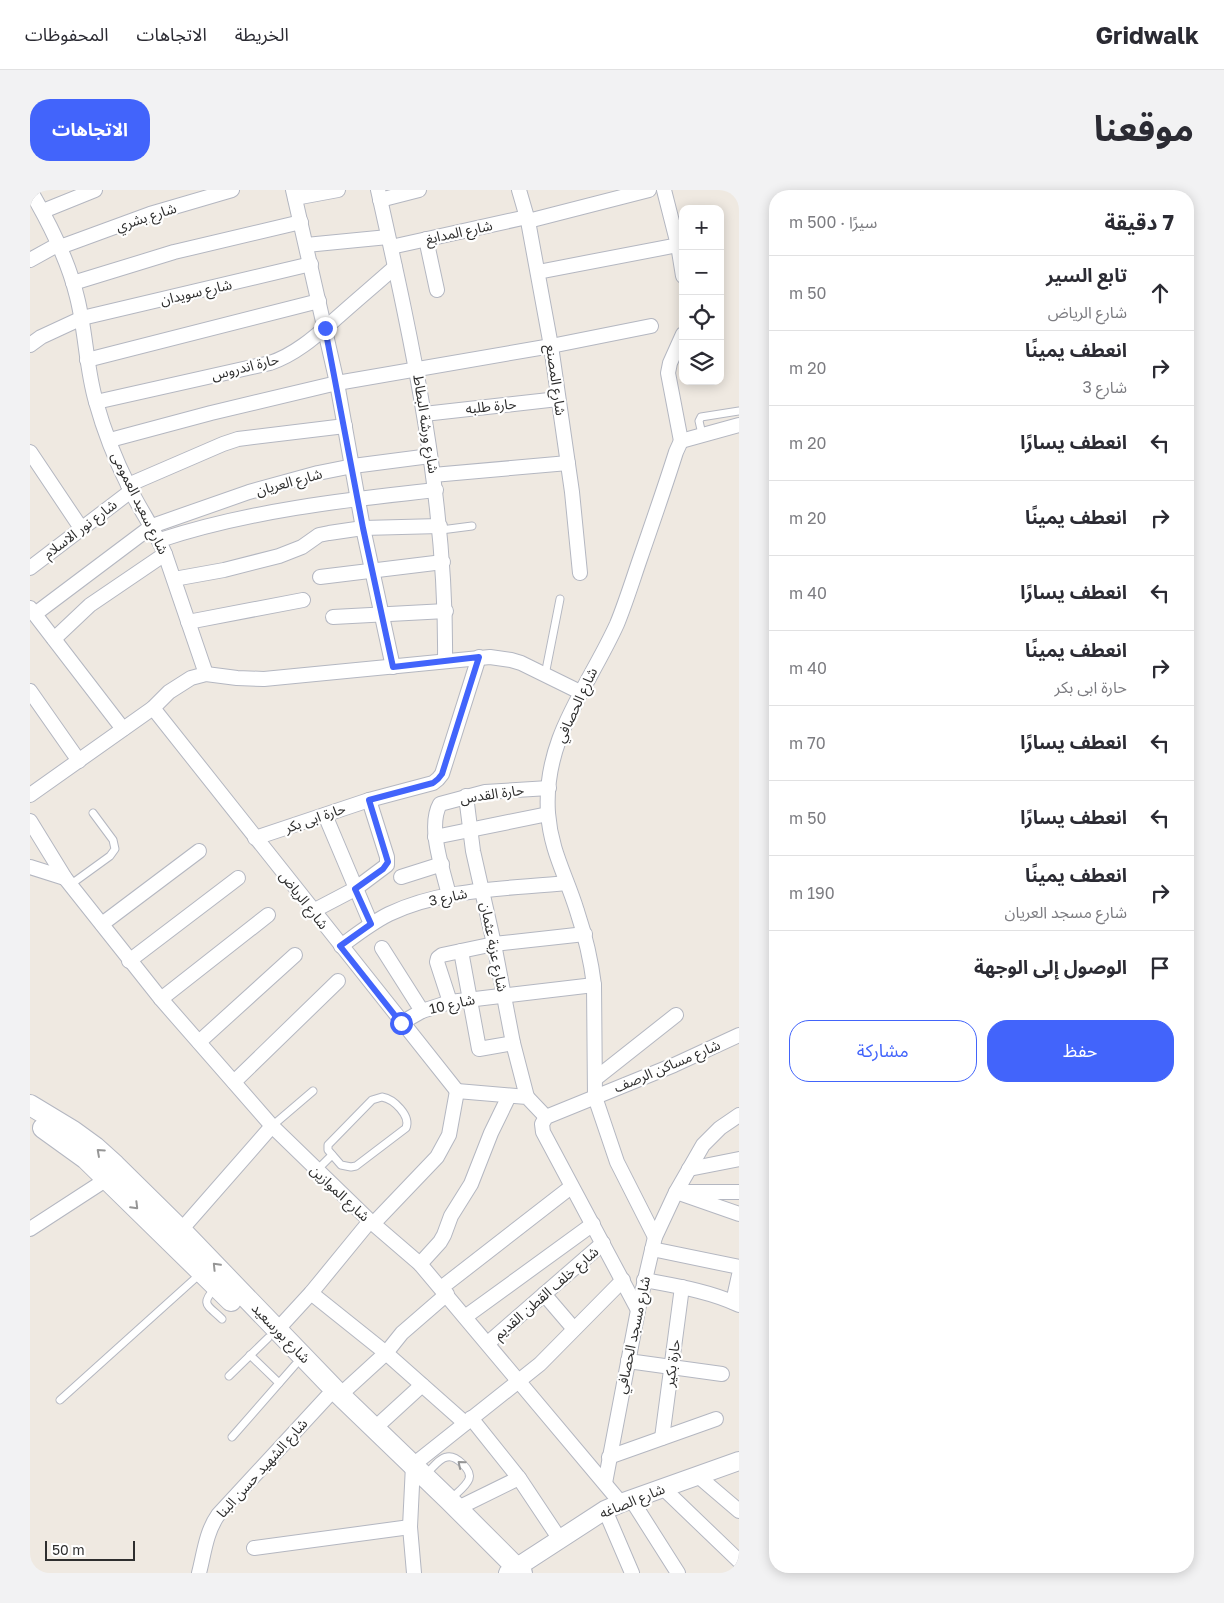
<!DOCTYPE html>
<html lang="ar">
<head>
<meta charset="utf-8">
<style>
  body { margin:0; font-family:"Golos Text","Noto Sans Arabic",sans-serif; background:#f2f2f3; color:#2b2b33; direction:rtl }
  .controls { position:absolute; right:15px; top:15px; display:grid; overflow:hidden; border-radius:10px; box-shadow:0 2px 12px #0003 }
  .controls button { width:45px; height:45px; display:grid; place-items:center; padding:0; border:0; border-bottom:1px solid #e1e1e2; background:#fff; color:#2b2b33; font:25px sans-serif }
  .scale { position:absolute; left:15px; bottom:12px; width:90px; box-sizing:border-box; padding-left:5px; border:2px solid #2e2e2e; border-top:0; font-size:14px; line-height:18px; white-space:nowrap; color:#2e2e2e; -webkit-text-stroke:4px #fff; paint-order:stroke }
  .stop { position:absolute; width:15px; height:15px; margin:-11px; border:4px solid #4264fb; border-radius:50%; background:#fff }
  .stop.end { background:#4264fb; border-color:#fff; box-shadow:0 1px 5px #0008 }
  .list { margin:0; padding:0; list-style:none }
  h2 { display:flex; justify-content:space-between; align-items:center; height:65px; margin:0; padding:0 20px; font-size:21px }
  h2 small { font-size:16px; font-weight:400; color:#7c7c81 }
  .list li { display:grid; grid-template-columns:32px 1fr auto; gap:15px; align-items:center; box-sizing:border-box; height:75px; padding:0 20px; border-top:1px solid #e1e1e2 }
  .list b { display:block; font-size:19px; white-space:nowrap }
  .list p { margin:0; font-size:16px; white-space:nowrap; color:#7c7c81 }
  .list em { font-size:16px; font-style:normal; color:#7c7c81 }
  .actions { display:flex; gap:10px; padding:15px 20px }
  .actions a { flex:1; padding:11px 0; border:1px solid #4264fb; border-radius:20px; text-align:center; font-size:18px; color:#4264fb }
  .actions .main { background:#4264fb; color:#fff }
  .icon { flex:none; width:28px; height:28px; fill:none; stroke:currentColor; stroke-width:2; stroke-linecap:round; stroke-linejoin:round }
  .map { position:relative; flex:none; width:709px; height:1383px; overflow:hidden; direction:ltr; border-radius:20px }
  header { display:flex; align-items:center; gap:30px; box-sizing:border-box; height:70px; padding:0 25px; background:#fff; border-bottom:1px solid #e1e1e2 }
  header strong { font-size:24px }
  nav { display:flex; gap:28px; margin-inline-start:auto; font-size:18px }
  .intro { display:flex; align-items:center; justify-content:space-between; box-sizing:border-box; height:120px; padding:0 30px }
  h1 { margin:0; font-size:35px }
  .button { padding:12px 22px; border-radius:20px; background:#4264fb; color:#fff; font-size:18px; font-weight:700 }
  main { display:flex; gap:30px; padding:0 30px }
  aside { flex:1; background:#fff; border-radius:20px; box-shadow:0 2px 12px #0003 }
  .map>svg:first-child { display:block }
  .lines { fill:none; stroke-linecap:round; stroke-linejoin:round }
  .service-casing { stroke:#b4b7c1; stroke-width:9 }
  .minor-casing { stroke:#b4b7c1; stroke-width:16 }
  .tertiary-casing { stroke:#b4b7c1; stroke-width:20 }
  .secondary-casing { stroke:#b4b7c1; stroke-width:22 }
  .service { stroke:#fff; stroke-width:7 }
  .minor { stroke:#fff; stroke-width:14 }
  .tertiary { stroke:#fff; stroke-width:18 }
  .secondary { stroke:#fff; stroke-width:20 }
  .oneway { stroke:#969696 }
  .route { stroke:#4264fb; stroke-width:6 }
  .labels { text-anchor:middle; stroke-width:4.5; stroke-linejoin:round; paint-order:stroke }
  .street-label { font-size:14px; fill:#2e2e2e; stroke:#fff }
</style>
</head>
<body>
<header>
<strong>Gridwalk</strong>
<nav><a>الخريطة</a><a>الاتجاهات</a><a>المحفوظات</a></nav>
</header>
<div class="intro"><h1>موقعنا</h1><a class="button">الاتجاهات</a></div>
<main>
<aside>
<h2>7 دقيقة<small>سيرًا · 500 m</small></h2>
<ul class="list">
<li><svg class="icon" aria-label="ahead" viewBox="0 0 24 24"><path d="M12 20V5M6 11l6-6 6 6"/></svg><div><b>تابع السير</b><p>شارع الرياض</p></div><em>50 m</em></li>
<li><svg class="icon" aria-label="right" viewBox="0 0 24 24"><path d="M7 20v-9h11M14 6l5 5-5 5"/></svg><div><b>انعطف يمينًا</b><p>شارع 3</p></div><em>20 m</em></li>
<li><svg class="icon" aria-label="left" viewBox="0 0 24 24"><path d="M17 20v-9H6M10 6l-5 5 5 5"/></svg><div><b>انعطف يسارًا</b></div><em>20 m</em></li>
<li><svg class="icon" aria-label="right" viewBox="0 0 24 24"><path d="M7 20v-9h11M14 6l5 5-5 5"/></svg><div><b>انعطف يمينًا</b></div><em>20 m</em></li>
<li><svg class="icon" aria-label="left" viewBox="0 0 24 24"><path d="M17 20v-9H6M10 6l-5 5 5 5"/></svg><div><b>انعطف يسارًا</b></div><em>40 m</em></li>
<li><svg class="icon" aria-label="right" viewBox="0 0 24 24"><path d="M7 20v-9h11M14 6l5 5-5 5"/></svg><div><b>انعطف يمينًا</b><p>حارة ابى بكر</p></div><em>40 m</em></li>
<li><svg class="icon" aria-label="left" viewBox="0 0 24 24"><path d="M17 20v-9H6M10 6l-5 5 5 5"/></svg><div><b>انعطف يسارًا</b></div><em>70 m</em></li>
<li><svg class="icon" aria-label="left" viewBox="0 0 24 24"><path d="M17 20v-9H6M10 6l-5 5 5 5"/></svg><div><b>انعطف يسارًا</b></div><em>50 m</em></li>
<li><svg class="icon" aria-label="right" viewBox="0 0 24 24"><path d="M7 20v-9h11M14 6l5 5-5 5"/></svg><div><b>انعطف يمينًا</b><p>شارع مسجد العريان</p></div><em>190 m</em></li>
<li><svg class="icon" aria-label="arrive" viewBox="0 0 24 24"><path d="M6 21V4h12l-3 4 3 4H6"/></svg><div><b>الوصول إلى الوجهة</b></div></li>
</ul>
<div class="actions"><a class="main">حفظ</a><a>مشاركة</a></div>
</aside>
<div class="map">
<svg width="709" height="1383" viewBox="0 0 709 1383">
  <rect width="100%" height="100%" fill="#efe9e1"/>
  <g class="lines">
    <defs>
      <g id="service">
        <polyline points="672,244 669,231 671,227 709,221"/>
        <polyline points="411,340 442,336"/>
        <polyline points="515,485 530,409"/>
        <polyline points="40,695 80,666 85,659 83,650 63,623"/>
        <path d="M352,907C364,909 381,926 376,938L326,976L321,977L311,975L298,960V955L342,910Z"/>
        <polyline points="242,936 283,901"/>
        <polyline points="287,980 302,965"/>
        <path d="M186,1097C169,1115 178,1115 192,1129"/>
        <polyline points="220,1165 249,1193"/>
        <polyline points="199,1186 238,1148"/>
        <polyline points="30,1210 170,1084"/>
        <polyline points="202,1247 265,1175"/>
        <path d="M396,1284C402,1279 409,1268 417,1267C426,1265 442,1280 439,1289C436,1297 425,1304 420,1310"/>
      </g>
      <g id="minor">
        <path d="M0,0C20,34 38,69 47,107C56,142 56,178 66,212C74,241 86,271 99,297C110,320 125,340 135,364L176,484"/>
        <polyline points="263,0 307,193 333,338 363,477"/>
        <path d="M348,0C383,156 417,310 415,471"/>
        <polyline points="489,0 498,31 521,156 542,302 550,383"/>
        <polyline points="634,0 648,55 653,86"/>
        <polyline points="265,8 308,0"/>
        <polyline points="350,10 389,0"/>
        <polyline points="13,21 65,0"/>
        <polyline points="498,31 619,0"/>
        <polyline points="396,49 407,100"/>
        <polyline points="276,55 358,47"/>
        <polyline points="30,57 120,24 202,0"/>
        <polyline points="361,57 497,27"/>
        <polyline points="0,70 29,54"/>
        <polyline points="508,82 648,55"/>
        <polyline points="43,93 144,62 271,32"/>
        <polyline points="0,155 11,147 52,128 281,74"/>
        <polyline points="57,170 289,111"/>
        <path d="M66,212L240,173C267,164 288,144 310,125C328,109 347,93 365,77"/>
        <polyline points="394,224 528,209"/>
        <polyline points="80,250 181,223 307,193 521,156 621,136"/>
        <polyline points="651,251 638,183 640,173 653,144"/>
        <polyline points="651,251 709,235"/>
        <polyline points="0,262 51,338"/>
        <polyline points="403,285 538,273"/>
        <polyline points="98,295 193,254 208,249 315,236"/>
        <path d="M130,350C218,321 313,310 406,300"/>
        <polyline points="0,378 101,301"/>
        <polyline points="290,387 413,372"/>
        <polyline points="144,389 194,380 249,366 272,357 289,345 299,343 333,338 410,336"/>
        <polyline points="0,418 93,539"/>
        <polyline points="5,424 122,336 219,302 288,283 323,276 400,266"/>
        <polyline points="303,427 416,421"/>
        <polyline points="158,432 273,410"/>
        <polyline points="24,449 60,415 135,364"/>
        <polyline points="0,501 49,571"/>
        <polyline points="123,518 427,901"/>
        <polyline points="0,605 123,518 139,502 161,488 176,484 207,488 234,489 460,467 481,470 491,473 550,502"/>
        <polyline points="436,606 443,661 464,754 483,853 497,907"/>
        <polyline points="295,625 341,734"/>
        <polyline points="0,631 35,688 131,809 242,936 340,1031 390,1074 591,1313"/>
        <polyline points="405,647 518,624"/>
        <polyline points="225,648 339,610 403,593 408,589 412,584 449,467"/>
        <polyline points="0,677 35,688"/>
        <polyline points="371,687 412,674"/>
        <path d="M419,705C413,680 397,637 410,614L455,602L519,598"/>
        <polyline points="283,721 325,699 357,675 357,667 339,610"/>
        <polyline points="72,734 169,661"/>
        <path d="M311,756C326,745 341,733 359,724C413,698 478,699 536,693"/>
        <polyline points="352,758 392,821"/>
        <polyline points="431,761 449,859 483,853"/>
        <polyline points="99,771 208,688"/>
        <polyline points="131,809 238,725"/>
        <polyline points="420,812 407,772 408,768 412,765 464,754 555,744"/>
        <polyline points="371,833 392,821 420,812 564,795"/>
        <polyline points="169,852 265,765"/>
        <polyline points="565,889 646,825"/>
        <polyline points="204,892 308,791"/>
        <polyline points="427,901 497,907 516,927"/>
        <polyline points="659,979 709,969"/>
        <polyline points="646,1002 709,1024"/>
        <polyline points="657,1002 709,1002"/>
        <polyline points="343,1034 407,967 419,945 427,901"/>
        <polyline points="0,1039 77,989"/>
        <polyline points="151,1040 242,936"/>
        <path d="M625,1047L587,972L565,907L564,795C561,770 555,745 547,721C536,685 521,662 518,623C513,548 558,498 587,434C596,412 603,389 611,366C623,331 635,297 646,262L651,251"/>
        <polyline points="622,1059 709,1077"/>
        <polyline points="390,1074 410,1052 414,1045 421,1026 441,994 461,943 479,906"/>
        <path d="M614,1090C646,1096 679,1101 709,1115"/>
        <polyline points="411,1098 541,997"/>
        <polyline points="281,1103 356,1163 435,1233"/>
        <polyline points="514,1104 544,1139"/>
        <polyline points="703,1112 709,1085"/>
        <polyline points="608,1120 513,942 512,934 516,927 644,875 709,845"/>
        <polyline points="435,1127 563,1034"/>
        <polyline points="247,1140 281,1103 340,1031"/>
        <polyline points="458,1153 573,1053"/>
        <polyline points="598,1171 692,1184"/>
        <polyline points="310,1205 356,1163 372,1143 417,1104"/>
        <polyline points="441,1228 489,1288 529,1348"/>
        <polyline points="345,1238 392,1195"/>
        <polyline points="632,1248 652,1097"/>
        <polyline points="579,1267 686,1229"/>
        <polyline points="668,1286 709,1321"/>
        <polyline points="575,1293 608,1120 625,1047 646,1002 673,955 690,938 709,925"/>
        <polyline points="633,1298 709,1371"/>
        <polyline points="601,1309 648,1383"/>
        <polyline points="428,1318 489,1288"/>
        <polyline points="575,1320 602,1383"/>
        <polyline points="224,1358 380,1337"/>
        <path d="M169,1383C174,1364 176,1342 188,1325L297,1207"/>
        <polyline points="384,1383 380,1337 383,1275 510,1174 593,1090"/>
      </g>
      <polyline id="tertiary" points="478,1383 575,1320 591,1313 709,1271"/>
      <g id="secondary">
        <polyline points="0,915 43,941 65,957 85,975 151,1040 310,1205 419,1310 492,1383"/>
        <polyline points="13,938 56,969 201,1111"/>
      </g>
    </defs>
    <use href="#service" class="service-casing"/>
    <use href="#minor" class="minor-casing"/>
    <use href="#tertiary" class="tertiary-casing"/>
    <use href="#secondary" class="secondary-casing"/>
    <use href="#service" class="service"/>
    <use href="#minor" class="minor"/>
    <use href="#tertiary" class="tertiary"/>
    <use href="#secondary" class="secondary"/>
  </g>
  <defs><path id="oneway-chevron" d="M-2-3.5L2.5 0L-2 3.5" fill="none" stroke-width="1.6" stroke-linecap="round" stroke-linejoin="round" transform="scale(1.25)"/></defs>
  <g class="oneway">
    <use href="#oneway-chevron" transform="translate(70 962) rotate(-138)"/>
    <use href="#oneway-chevron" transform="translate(105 1016) rotate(45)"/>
    <use href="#oneway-chevron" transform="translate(186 1076) rotate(-134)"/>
    <use href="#oneway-chevron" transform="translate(431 1274) rotate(-140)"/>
  </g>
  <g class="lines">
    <polyline class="route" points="295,138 333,338 363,477 449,467 412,584 408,589 403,593 339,610 358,672 353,679 325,699 341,734 310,756 371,833"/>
  </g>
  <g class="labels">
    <g class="street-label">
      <text transform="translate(116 27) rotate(-18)" y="5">شارع بشري</text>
      <text transform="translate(429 42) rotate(-12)" y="5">شارع المدابغ</text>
      <text transform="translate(166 102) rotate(-13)" y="5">شارع سويدان</text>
      <text transform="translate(215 177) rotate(-14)" y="5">حارة اندروس</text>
      <text transform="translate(526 190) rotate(82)" y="5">شارع المصنع</text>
      <text transform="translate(461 216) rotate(-6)" y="5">حارة طلبه</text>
      <text transform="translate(396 234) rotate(81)" y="5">شارع ورشة البطاط</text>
      <text transform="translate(259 292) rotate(-15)" y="5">شارع العريان</text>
      <text transform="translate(110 313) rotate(64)" y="5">شارع سعيد العمومى</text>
      <text transform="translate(50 339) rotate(-37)" y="5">شارع نور الاسلام</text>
      <text transform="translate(546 515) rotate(-65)" y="5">شارع الحصافي</text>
      <text transform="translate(462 604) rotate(-8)" y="5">حارة القدس</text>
      <text transform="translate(285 628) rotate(-19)" y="5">حارة ابى بكر</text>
      <text transform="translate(418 707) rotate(-12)" y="5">شارع 3</text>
      <text transform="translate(274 710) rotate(52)" y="5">شارع الرياض</text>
      <text transform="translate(464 757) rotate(79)" y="5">شارع عزبة عثمان</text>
      <text transform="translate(422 814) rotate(-13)" y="5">شارع 10</text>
      <text transform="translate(637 876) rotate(-23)" y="5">شارع مساكن الرصف</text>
      <text transform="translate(310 1003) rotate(43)" y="5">شارع الموازين</text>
      <text transform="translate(516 1103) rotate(-41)" y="5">شارع خلف القطن القديم</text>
      <text transform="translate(251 1143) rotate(46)" y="5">شارع بورسعيد</text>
      <text transform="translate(603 1145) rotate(-78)" y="5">شارع مسجد الحصافي</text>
      <text transform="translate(642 1173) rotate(-82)" y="5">حارة بكير</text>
      <text transform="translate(232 1278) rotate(-48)" y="5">شارع الشهيد حسن البنا</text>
      <text transform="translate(602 1311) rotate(-22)" y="5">شارع الصاغه</text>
    </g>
  </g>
</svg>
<div class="controls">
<button>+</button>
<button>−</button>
<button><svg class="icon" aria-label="locate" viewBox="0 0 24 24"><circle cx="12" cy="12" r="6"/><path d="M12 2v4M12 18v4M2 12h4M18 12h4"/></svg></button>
<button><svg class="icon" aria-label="layers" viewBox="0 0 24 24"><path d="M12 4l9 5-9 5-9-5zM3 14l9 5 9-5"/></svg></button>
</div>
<div class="scale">50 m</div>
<div class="stop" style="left:371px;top:833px"></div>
<div class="stop end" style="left:295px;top:138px"></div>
</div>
</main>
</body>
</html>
